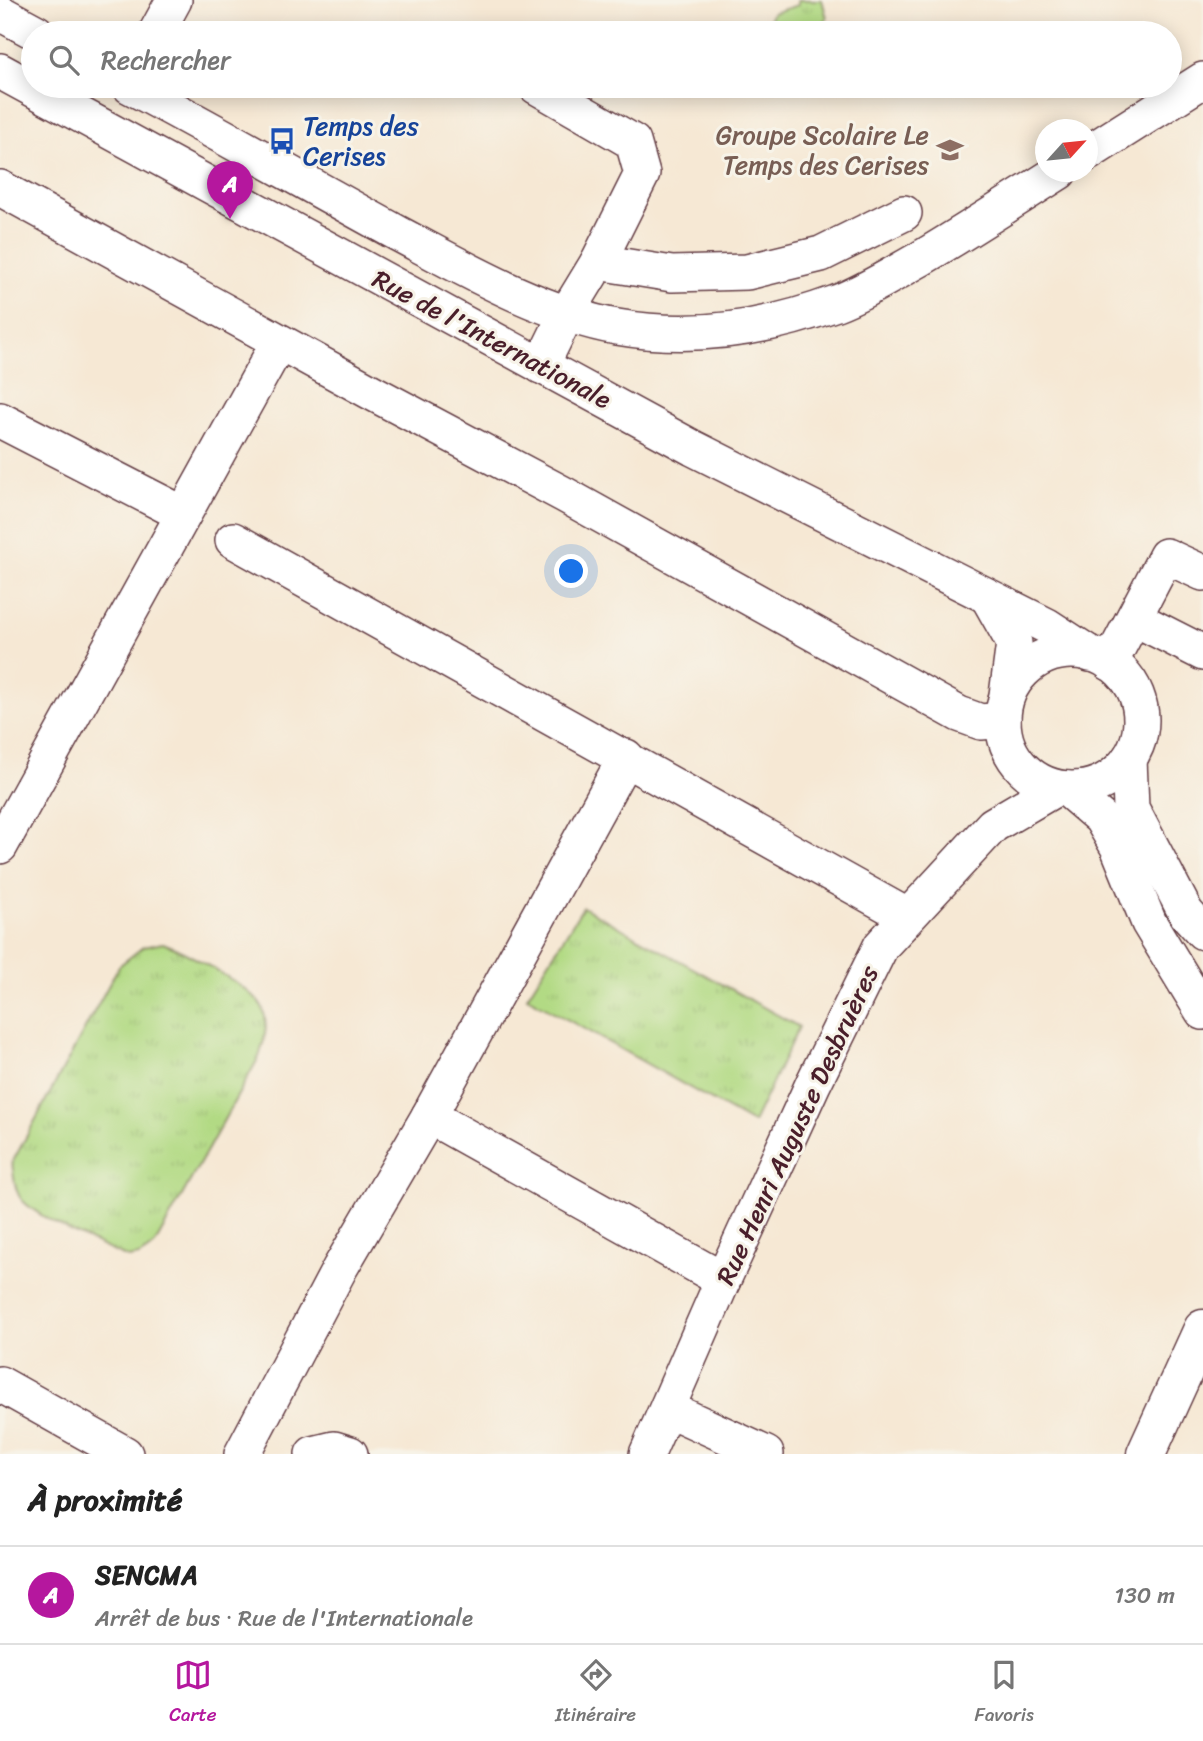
<!DOCTYPE html>
<html lang="fr">
<head>
<meta charset="utf-8">
<style>
  body { margin:0; font-family:Sriracha,sans-serif; background:#f2f2f2; color:#222 }
  .compass { position:absolute; left:1035px; top:119px; width:63px; height:63px; border-radius:50%; background:#fff; box-shadow:0 4px 18px #0003; rotate:63deg }
  .you { position:absolute; left:572px; top:572px; width:24px; height:24px; margin:-18px; border:5px solid #fff; border-radius:50%; background:#1a73e8; box-shadow:0 0 0 10px #1a73e833 }
  .badge { display:grid; place-items:center; width:46px; height:46px; border-radius:50%; background:#b5179e; color:#fff; font-size:23px; font-weight:700 }
  .pin { position:absolute; translate:-50% -58px; filter:drop-shadow(0 2px 4px #0008) }
  .pin::after { content:''; position:absolute; top:37px; width:24px; height:21px; background:inherit; clip-path:polygon(0 0,100% 0,50% 100%) }
  .list { margin:0; padding:0; list-style:none }
  h2 { display:flex; justify-content:space-between; align-items:center; height:91px; margin:0; padding:0 28px; font-size:30px }
  h2 small { font-size:23px; font-weight:400; color:#767676 }
  .list li { display:grid; grid-template-columns:46px 1fr auto; gap:21px; align-items:center; box-sizing:border-box; height:98px; padding:0 28px; border-top:2px solid #e0e0e0 }
  .list b { display:block; font-size:26px; white-space:nowrap }
  .list p { margin:0; font-size:23px; white-space:nowrap; color:#767676 }
  .list em { font-size:23px; font-style:normal; color:#767676 }
  .icon { flex:none; width:38px; height:38px; fill:none; stroke:currentColor; stroke-width:2; stroke-linecap:round; stroke-linejoin:round }
  .map { position:relative; flex:none; width:1203px; height:1454px; overflow:hidden }
  .search { position:absolute; background:#fff; box-shadow:0 4px 18px #0003; left:21px; right:21px; top:21px; height:77px; display:flex; align-items:center; gap:18px; box-sizing:border-box; padding:0 24px; border-radius:38px; color:#767676; font-size:26px }
  .sheet { height:189px; background:#fff }
  nav { display:flex; justify-content:space-around; align-items:center; box-sizing:border-box; height:98px; border-top:2px solid #e0e0e0; background:#fff; font-size:19px; color:#767676 }
  nav a { display:grid; justify-items:center; gap:4px }
  nav .on { color:#b5179e }
  .map>svg:first-child { display:block }
  .grass { fill:url(#grass-tufts); stroke:#7e7c58; stroke-width:2 }
  .lines { fill:none; stroke-linecap:round; stroke-linejoin:round }
  .minor-casing { stroke:#643d44; stroke-width:38 }
  .major-casing { stroke:#643d44; stroke-width:41 }
  .minor { stroke:#fff; stroke-width:35 }
  .major { stroke:#fff; stroke-width:38 }
  .labels { text-anchor:middle; stroke-width:6; stroke-linejoin:round; paint-order:stroke }
  .transit-label { font-size:26px; fill:#164399; stroke:#f7f3e8; text-anchor:start }
  .education-label { font-size:26px; fill:#785e54; stroke:#f7f3e8; text-anchor:end }
  .street-label { font-size:26px; fill:#4a1f2b; stroke:#f7f3e8 }
</style>
</head>
<body>
<div class="map">
<svg width="1203" height="1454" viewBox="0 0 1203 1454">
  <defs>
    <pattern id="grass-tufts" width="24" height="20" patternUnits="userSpaceOnUse" patternTransform="scale(1.75)"><rect width="24" height="20" fill="#b2da84"/><path d="M3 7l-1-3M5 7V3M7 7l1-3M15 17l-1-3M17 17v-4M19 17l1-3" fill="none" stroke="#9bbb72"/></pattern>
  </defs>
  <rect width="100%" height="100%" fill="#f7f3e8"/>
  <filter id="ink" filterUnits="userSpaceOnUse"><feTurbulence type="fractalNoise" baseFrequency=".0143" numOctaves="2"/><feDisplacementMap in="SourceGraphic" scale="14" xChannelSelector="R" yChannelSelector="G"/><feConvolveMatrix kernelMatrix="1 2 1 2 8 2 1 2 1" color-interpolation-filters="sRGB"/></filter>
  <filter id="wash" filterUnits="userSpaceOnUse"><feTurbulence type="fractalNoise" baseFrequency=".00686" numOctaves="4" result="noise"/><feDisplacementMap in="SourceGraphic" scale="28" xChannelSelector="R" yChannelSelector="G"/><feGaussianBlur stdDeviation="1.57" result="paint"/><feColorMatrix in="noise" values="0 0 0 0 0 0 0 0 0 0 0 0 0 0 0 0 0 1.4 0 .05"/><feComposite in="paint" operator="in"/></filter>
  <g filter="url(#wash)">
    <rect width="100%" height="100%" fill="#f6e8d4"/>
    <g class="grass">
      <polygon points="797,0 822,0 827,18 819,33 765,33 772,13 798,5"/>
      <polygon points="583,907 799,1027 753,1123 527,997"/>
      <path d="M163,943C184,951 256,989 263,1009C269,1027 264,1041 259,1057L154,1246L139,1256L128,1258C101,1245 40,1220 22,1200C14,1190 14,1175 12,1163L119,966L143,947Z"/>
    </g>
  </g>
  <g filter="url(#ink)">
    <g class="lines">
      <defs>
        <g id="minor">
          <polyline points="0,13 37,33"/>
          <polyline points="156,33 174,0"/>
          <polyline points="0,71 693,448 1047,626 1090,654"/>
          <path d="M130,86C221,134 309,185 399,234C465,269 543,314 617,327C691,340 766,329 836,303C865,292 893,274 920,259C967,231 1013,201 1059,172"/>
          <polyline points="536,86 633,142 642,174 598,262 567,313 541,366"/>
          <polyline points="1088,153 1203,80"/>
          <polyline points="0,188 373,393 565,495 959,714 981,722 1003,720"/>
          <polyline points="598,262 672,274 747,272 821,254 904,213"/>
          <polyline points="0,420 183,514"/>
          <polyline points="233,540 907,916"/>
          <polyline points="988,597 1014,643 1007,695"/>
          <polyline points="1134,618 1203,653"/>
          <circle cx="1072" cy="720" r="69"/>
          <polyline points="1110,663 1166,556 1203,573"/>
          <polyline points="626,757 429,1116 723,1280"/>
          <polyline points="1129,759 1131,808 1186,913 1203,932"/>
          <polyline points="1067,789 1101,818 1118,847 1149,923 1203,1012"/>
          <polyline points="0,846 279,342"/>
          <polyline points="0,1384 125,1454"/>
          <polyline points="668,1409 766,1454"/>
          <polyline points="242,1454 340,1268 429,1116"/>
          <polyline points="313,1454 334,1449 350,1454"/>
          <polyline points="647,1454 723,1280 813,1084 881,946 993,825 1056,788"/>
        </g>
        <polyline id="major" points="1146,1454 1203,1329"/>
      </defs>
      <use href="#minor" class="minor-casing"/>
      <use href="#major" class="major-casing"/>
      <use href="#minor" class="minor"/>
      <use href="#major" class="major"/>
    </g>
  </g>
  <defs>
    <symbol id="bus-bare" viewBox="-9 -9 18 18"><path d="M-5-6H5V4H4V6H2V4H-2V6H-4V4H-5ZM-3.5-4V0h7V-4ZM-3.5 1.2v1.5H-2V1.2ZM2 1.2v1.5H3.5V1.2Z" fill="#1a4fb4" stroke="#f7f3e8" stroke-width="2.5" paint-order="stroke"/></symbol>
    <symbol id="school-bare" viewBox="-9 -9 18 18"><path d="M0-5L7-2L0 1L-7-2ZM-4 1L0 2.5L4 1V4Q0 6-4 4Z" fill="#8d6e63" stroke="#f7f3e8" stroke-width="2.5" paint-order="stroke"/></symbol>
  </defs>
  <g fill-rule="evenodd">
    <use href="#bus-bare" x="263" y="122" width="38" height="38"/>
    <use href="#school-bare" x="931" y="131" width="38" height="38"/>
  </g>
  <g class="labels">
    <g class="transit-label">
      <text x="303" y="135">Temps des<tspan x="303" dy="30">Cerises</tspan></text>
    </g>
    <g class="education-label">
      <text x="929" y="144">Groupe Scolaire Le<tspan x="929" dy="30">Temps des Cerises</tspan></text>
    </g>
    <g class="street-label">
      <text transform="translate(492 339) rotate(28)" y="9">Rue de l'Internationale</text>
      <text transform="translate(797 1125) rotate(-65)" y="9">Rue Henri Auguste Desbruères</text>
    </g>
  </g>
</svg>
<svg class="compass" viewBox="-18 -18 36 36"><path d="M0-13l5 13h-10z" fill="#e53935"/><path d="M0 13l5-13h-10z" fill="#767676"/></svg>
<div class="you"></div>
<div class="pin badge" style="left:230px;top:219px">A</div>
<div class="search"><svg class="icon" aria-label="search" viewBox="0 0 24 24"><circle cx="10" cy="10" r="6"/><path d="M15 15l6 6"/></svg>Rechercher</div>
</div>
<section class="sheet">
<h2>À proximité<small></small></h2>
<ul class="list">
<li><span class="badge">A</span><div><b>SENCMA</b><p>Arrêt de bus · Rue de l'Internationale</p></div><em>130 m</em></li>
</ul>
</section>
<nav>
<a class="on"><svg class="icon" aria-label="map" viewBox="0 0 24 24"><path d="M3 6l6-2 6 2 6-2v14l-6 2-6-2-6 2zM9 4v14M15 6v14"/></svg>Carte</a>
<a><svg class="icon" aria-label="directions" viewBox="0 0 24 24"><path d="M12 3l9 9-9 9-9-9zM9 14v-3h6M13 9l2 2-2 2"/></svg>Itinéraire</a>
<a><svg class="icon" aria-label="saved" viewBox="0 0 24 24"><path d="M7 4h10v16l-5-4-5 4z"/></svg>Favoris</a>
</nav>
</body>
</html>
